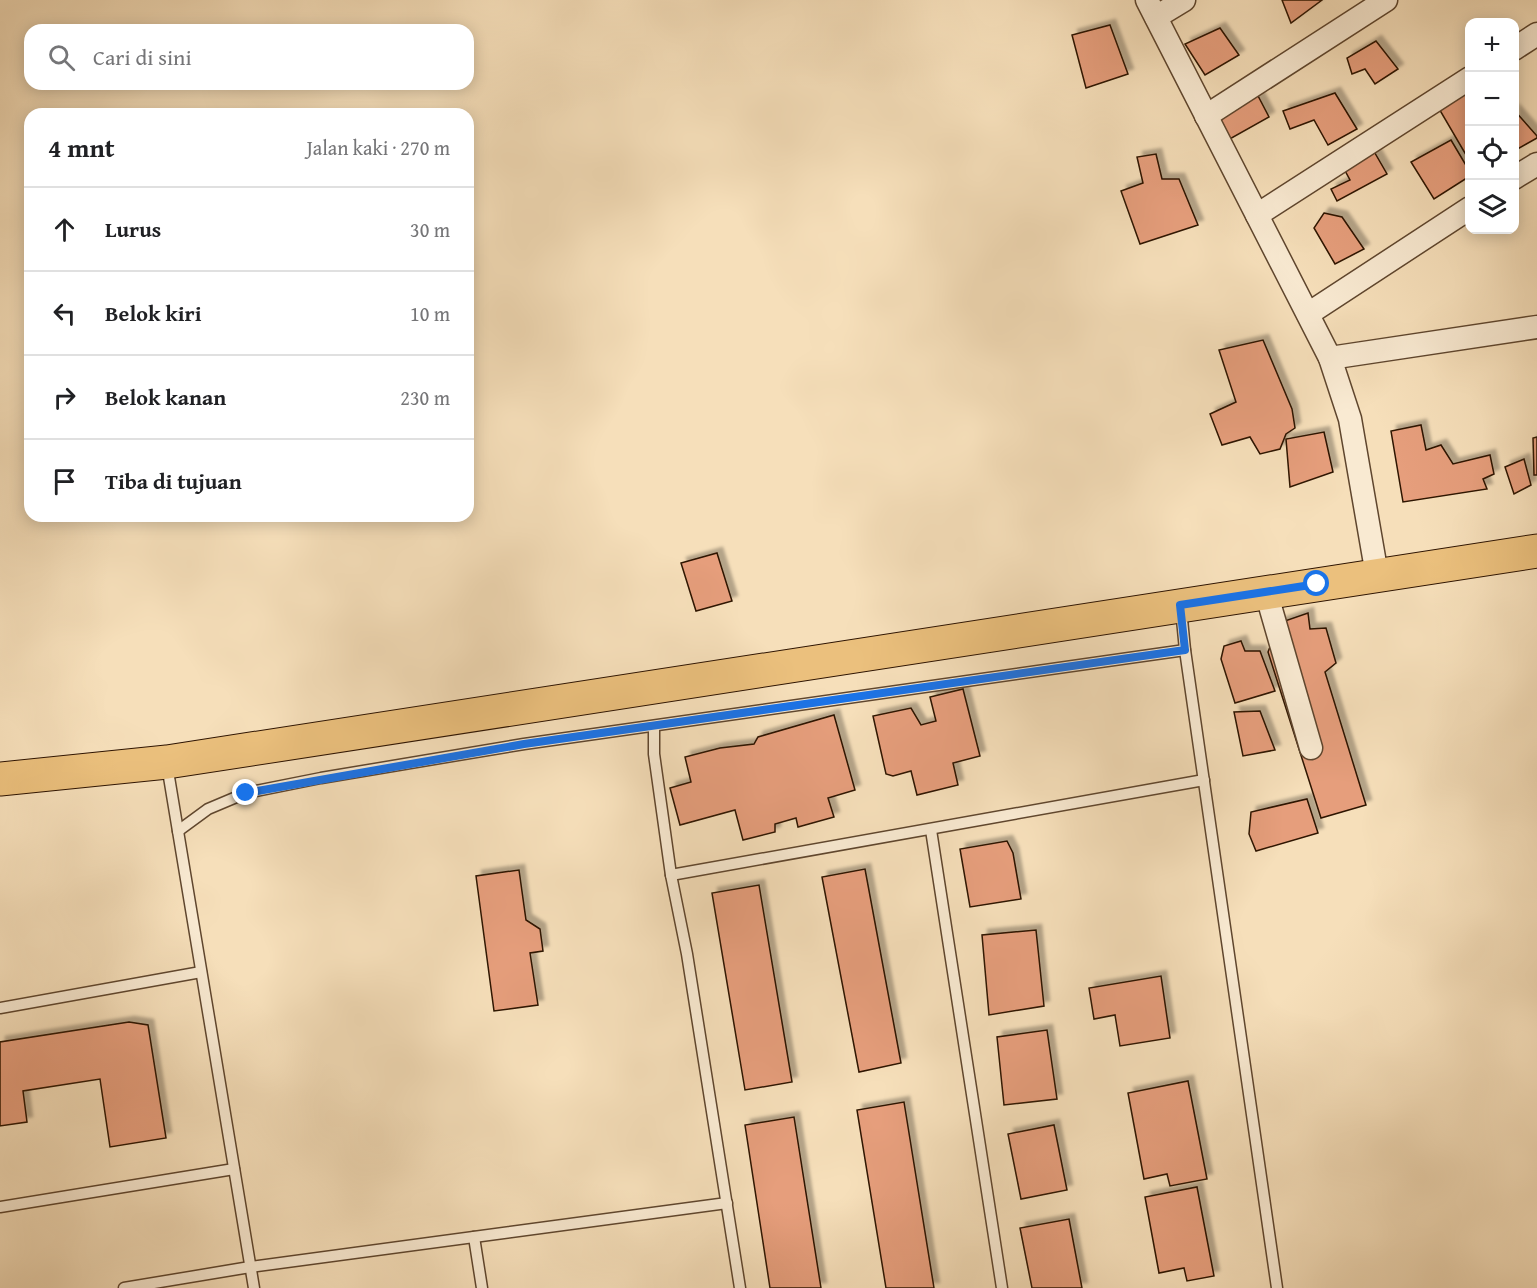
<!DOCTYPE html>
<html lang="id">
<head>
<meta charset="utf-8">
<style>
  body { margin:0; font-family:"Gentium Book Plus",serif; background:#f6f6f6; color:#202124 }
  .controls { position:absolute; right:18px; top:18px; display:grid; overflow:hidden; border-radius:12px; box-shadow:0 3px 15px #0003 }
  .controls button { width:54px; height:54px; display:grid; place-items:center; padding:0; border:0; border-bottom:2px solid #e0e0e0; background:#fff; color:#202124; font:30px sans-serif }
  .stop { position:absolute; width:18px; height:18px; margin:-14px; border:4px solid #1a73e8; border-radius:50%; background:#fff }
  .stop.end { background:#1a73e8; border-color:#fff; box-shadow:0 2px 6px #0008 }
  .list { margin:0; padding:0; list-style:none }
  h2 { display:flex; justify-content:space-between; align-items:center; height:78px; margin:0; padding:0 24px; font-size:26px }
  h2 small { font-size:20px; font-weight:400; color:#757577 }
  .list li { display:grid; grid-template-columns:39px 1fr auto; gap:18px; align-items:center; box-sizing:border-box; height:84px; padding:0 24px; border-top:2px solid #e0e0e0 }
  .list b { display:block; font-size:22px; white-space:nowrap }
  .list em { font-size:20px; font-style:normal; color:#757577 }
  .icon { flex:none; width:33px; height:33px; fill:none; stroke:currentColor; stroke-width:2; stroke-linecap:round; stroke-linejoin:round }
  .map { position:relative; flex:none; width:1537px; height:1288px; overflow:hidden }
  .search { position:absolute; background:#fff; box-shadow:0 3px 15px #0003; left:24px; top:24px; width:450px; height:66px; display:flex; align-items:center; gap:15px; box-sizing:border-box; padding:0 21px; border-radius:18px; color:#757577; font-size:22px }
  .panel { position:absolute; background:#fff; box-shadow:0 3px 15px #0003; left:24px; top:108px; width:450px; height:414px; border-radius:18px }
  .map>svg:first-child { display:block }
  .building { fill:#e69e7b; stroke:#2d1300; stroke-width:1.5; filter:url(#shadow) }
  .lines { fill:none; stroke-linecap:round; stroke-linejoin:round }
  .lane-casing { stroke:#5f462e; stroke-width:13 }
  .street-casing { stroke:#5f462e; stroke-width:25 }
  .primary-casing { stroke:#2d1300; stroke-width:35 }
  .lane { stroke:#f9ead2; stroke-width:10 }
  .street { stroke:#f9ead2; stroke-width:22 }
  .primary { stroke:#ebc07d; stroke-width:33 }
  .route { stroke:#1a73e8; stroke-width:8 }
</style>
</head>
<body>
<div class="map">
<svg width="1537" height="1288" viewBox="0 0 1537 1288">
  <defs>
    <filter id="shadow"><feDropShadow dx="5.5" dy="-5.5" stdDeviation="1.5" flood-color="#0004"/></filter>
  </defs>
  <rect width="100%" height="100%" fill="#f6dfba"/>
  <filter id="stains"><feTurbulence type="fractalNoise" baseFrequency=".00333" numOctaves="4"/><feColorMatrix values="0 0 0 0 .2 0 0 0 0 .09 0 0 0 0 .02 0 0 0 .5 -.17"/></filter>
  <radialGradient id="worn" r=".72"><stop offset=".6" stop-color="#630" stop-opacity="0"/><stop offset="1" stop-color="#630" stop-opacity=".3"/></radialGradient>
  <g class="building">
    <polygon points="1282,0 1322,0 1291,23"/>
    <polygon points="1110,25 1128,74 1086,88 1072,35"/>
    <polygon points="1220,28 1239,55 1205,75 1185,44"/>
    <polygon points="1376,41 1398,69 1375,84 1365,69 1352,74 1347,58"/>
    <polygon points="1466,88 1470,94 1469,160 1438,107"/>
    <polygon points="1256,92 1269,117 1228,140 1215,117"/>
    <polygon points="1335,93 1357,129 1328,145 1314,120 1290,129 1283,111"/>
    <polygon points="1514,110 1537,136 1537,138 1514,151"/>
    <polygon points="1451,140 1470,172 1470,176 1434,199 1411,162"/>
    <polygon points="1372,148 1387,174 1337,201 1331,189 1350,180 1343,167"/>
    <polygon points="1156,154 1162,179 1179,179 1198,225 1140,244 1121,191 1143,183 1137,157"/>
    <polygon points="1324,213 1342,217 1364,249 1335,264 1314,228"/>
    <polygon points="1263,340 1292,409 1295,428 1286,434 1280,449 1260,454 1250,437 1222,445 1210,414 1236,402 1219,350"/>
    <polygon points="1421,425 1426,450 1441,445 1453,464 1490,455 1494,474 1483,479 1487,489 1403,502 1391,431"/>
    <polygon points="1324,432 1333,472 1290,487 1286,439"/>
    <polygon points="1537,437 1537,475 1534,475 1533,438"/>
    <polygon points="1524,459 1531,485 1514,494 1505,467"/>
    <polygon points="717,553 732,601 696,611 681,563"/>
    <polygon points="1308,613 1310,629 1326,628 1336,663 1325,672 1366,805 1321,818 1268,652 1279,623"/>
    <polygon points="1241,641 1245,651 1260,651 1275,691 1235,703 1221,659 1224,646"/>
    <polygon points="963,689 980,756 953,763 958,785 917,795 911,771 893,776 886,774 873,716 911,708 921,725 936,721 930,697"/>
    <polygon points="1260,711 1275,750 1243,756 1234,712"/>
    <polygon points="834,715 855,790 828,798 834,817 798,827 796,818 775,824 775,832 743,840 735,810 680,825 670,788 691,782 685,757 720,748 754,744 758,737"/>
    <polygon points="1307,799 1318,833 1256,851 1249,834 1251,812"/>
    <polygon points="1007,841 1013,853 1021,899 970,907 960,849"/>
    <polygon points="865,869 901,1063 859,1072 822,877"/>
    <polygon points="519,870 526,920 540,929 543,951 530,953 538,1005 494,1011 476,876"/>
    <polygon points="759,885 792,1082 745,1090 712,893"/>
    <polygon points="1036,930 1044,1006 989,1015 982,935"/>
    <polygon points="1161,976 1170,1038 1120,1046 1115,1015 1094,1019 1089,988"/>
    <polygon points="129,1022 148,1025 166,1138 110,1147 100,1079 23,1091 27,1122 0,1126 0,1042"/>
    <polygon points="1047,1030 1057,1099 1004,1105 997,1037"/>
    <polygon points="1188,1081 1207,1179 1170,1186 1167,1174 1144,1179 1128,1093"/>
    <polygon points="904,1102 934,1288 886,1288 857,1110"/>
    <polygon points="794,1117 821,1288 770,1288 745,1125"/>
    <polygon points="1054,1125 1067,1190 1021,1199 1008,1134"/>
    <polygon points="1197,1187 1214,1276 1187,1281 1184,1268 1159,1273 1145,1197"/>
    <polygon points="1069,1219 1082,1288 1032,1288 1020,1228"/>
  </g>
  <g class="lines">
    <defs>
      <g id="lane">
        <polyline points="1181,609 1185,650 1277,1288"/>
        <polyline points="654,727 654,754 671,875 687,954 740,1288"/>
        <polyline points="167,765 254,1288"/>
        <polyline points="931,830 1002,1288"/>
        <polyline points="178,831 208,809 246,793 321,778 524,744 1185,650"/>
        <polyline points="671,875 1204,780"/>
        <polyline points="0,1008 201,972"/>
        <polyline points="0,1207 234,1169"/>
        <polyline points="474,1237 482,1288"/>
        <polyline points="124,1288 250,1267 727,1203"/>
      </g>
      <g id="street">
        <polyline points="1147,0 1330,358 1350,419 1377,575"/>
        <polyline points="1156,17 1184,0"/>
        <polyline points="1514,49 1537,34"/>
        <polyline points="1206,116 1386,0"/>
        <polyline points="1514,178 1537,164"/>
        <polyline points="1257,215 1470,78"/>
        <polyline points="1308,314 1470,208"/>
        <polyline points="1330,358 1537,327"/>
        <polyline points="1266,592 1311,748"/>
      </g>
      <polyline id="primary" points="0,779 167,762 1537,551"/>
    </defs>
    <use href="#lane" class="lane-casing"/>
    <use href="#street" class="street-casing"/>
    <use href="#primary" class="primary-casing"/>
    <use href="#lane" class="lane"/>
    <use href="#street" class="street"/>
    <use href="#primary" class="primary"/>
  </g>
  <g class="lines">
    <polyline class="route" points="246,793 524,744 1185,650 1180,605 1317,584"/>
  </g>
  <rect width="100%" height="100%" filter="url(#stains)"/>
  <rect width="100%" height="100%" fill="url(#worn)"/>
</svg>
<div class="controls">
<button>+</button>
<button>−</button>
<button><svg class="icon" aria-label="locate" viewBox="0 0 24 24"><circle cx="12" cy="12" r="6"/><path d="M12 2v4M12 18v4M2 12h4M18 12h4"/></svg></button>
<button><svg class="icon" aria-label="layers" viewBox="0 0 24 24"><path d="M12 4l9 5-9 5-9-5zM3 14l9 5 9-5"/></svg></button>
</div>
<div class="stop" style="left:1317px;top:584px"></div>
<div class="stop end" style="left:246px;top:793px"></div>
<div class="search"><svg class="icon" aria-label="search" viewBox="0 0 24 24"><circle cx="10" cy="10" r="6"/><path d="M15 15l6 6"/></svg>Cari di sini</div>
<section class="panel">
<h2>4 mnt<small>Jalan kaki · 270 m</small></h2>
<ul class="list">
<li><svg class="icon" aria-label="ahead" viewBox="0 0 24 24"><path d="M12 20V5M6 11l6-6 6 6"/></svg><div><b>Lurus</b></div><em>30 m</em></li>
<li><svg class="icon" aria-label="left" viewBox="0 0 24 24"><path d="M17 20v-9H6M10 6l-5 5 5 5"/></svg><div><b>Belok kiri</b></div><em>10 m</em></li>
<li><svg class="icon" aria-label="right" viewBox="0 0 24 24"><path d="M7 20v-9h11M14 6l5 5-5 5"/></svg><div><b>Belok kanan</b></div><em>230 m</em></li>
<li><svg class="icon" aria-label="arrive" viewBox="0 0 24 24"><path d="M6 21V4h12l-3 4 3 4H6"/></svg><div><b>Tiba di tujuan</b></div></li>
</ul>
</section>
</div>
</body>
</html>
